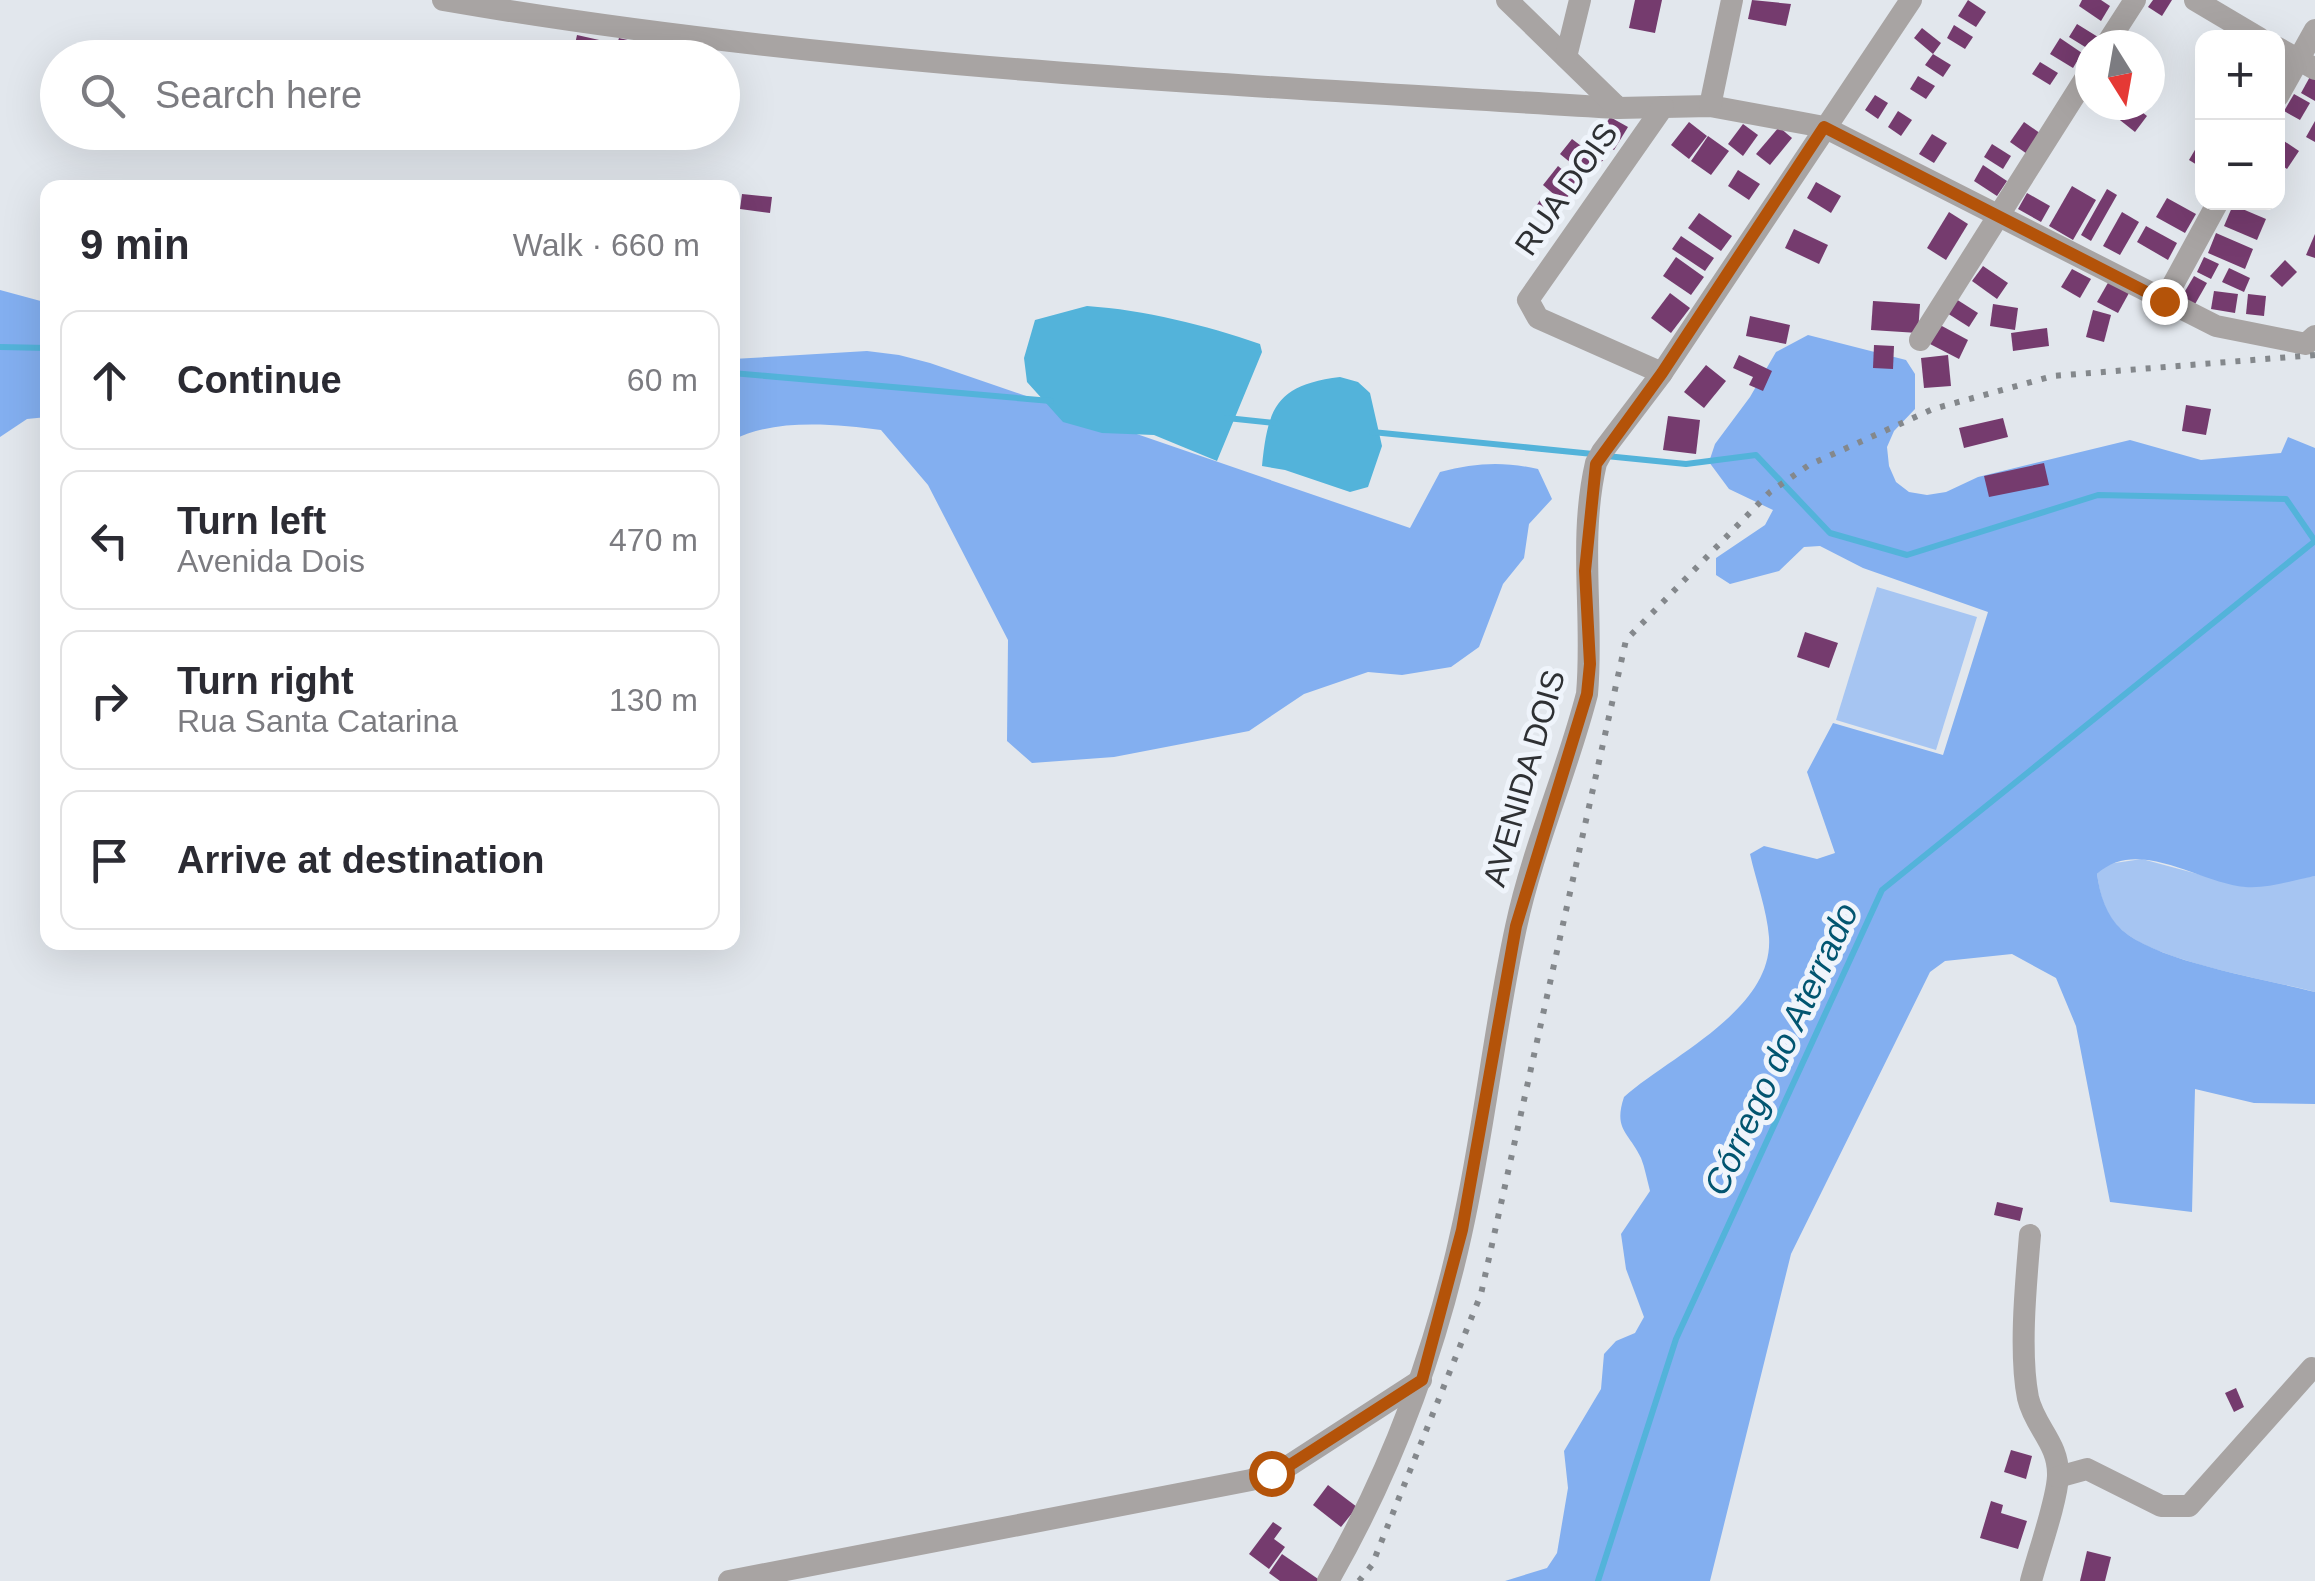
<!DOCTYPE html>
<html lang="en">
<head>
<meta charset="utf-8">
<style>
  body { margin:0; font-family:Arial,sans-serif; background:#f2f2f3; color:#2b2b33 }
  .controls { position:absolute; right:30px; top:30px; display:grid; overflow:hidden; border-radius:20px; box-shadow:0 10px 40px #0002 }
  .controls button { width:90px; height:90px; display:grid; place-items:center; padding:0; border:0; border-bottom:2px solid #e1e1e2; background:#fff; color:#2b2b33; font:50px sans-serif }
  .compass { position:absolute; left:2075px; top:30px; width:90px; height:90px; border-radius:50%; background:#fff; box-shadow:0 10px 40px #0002; rotate:169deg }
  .stop { position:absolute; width:30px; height:30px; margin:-22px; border:8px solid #b45309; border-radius:50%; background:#fff }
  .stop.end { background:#b45309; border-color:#fff; box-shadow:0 2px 10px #0008 }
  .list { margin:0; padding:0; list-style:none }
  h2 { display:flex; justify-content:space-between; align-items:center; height:130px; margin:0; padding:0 40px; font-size:42px }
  h2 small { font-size:32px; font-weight:400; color:#7c7c81 }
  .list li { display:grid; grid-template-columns:65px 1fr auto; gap:30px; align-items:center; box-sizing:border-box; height:140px; margin:0 20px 20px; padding:0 20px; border:2px solid #e1e1e2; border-radius:20px }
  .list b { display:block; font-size:38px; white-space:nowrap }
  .list p { margin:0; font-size:32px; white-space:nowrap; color:#7c7c81 }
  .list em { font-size:32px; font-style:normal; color:#7c7c81 }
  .icon { flex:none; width:55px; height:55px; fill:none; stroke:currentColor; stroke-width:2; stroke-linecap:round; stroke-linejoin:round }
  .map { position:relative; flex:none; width:2315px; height:1581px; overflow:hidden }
  .search { position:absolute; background:#fff; box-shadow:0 10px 40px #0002; left:40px; top:40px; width:700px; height:110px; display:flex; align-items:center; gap:25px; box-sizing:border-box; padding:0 35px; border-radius:55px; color:#7c7c81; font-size:38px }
  .panel { position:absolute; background:#fff; box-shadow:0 10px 40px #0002; left:40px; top:180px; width:700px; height:770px; border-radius:20px }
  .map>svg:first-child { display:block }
  .green { fill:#a6c5f2 }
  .forest { fill:#83aff0 }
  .water { fill:#53b3da }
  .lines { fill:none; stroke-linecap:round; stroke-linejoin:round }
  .stream { stroke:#53b3da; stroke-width:6 }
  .building { fill:#753b6e }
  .minor { stroke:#a8a4a3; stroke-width:22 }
  .rail { stroke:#84888c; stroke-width:6; stroke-dasharray:5 10; stroke-linecap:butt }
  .route { stroke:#b45309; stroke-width:12 }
  .labels { text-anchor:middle; stroke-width:10; stroke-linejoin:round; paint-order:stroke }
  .street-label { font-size:32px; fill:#2e3033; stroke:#eff4fb }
  .water-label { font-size:35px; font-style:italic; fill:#025570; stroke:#eff4fb }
</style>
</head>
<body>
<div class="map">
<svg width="2315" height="1581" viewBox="0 0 2315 1581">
  <rect width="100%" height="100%" fill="#e2e7ed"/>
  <g class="green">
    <polygon points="1877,587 1977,617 1936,750 1836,720"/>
    <path d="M2142,859L2246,887L2315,876V992C2266,979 2157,962 2122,930C2105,915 2100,895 2097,874L2108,864Z"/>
  </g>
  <g class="forest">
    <polygon points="0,290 48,303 47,417 27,419 0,437"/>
    <path d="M1808,335L1906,360L1915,374V409L1894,431L1887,447L1889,466L1896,482L1909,492L1927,495L1946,492L1978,477L2130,440L2201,460L2281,453L2288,437L2315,448V876C2294,880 2267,889 2245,887C2199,883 2138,836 2097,874C2100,895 2106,915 2122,930C2158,962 2265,979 2315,992V1104L2254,1103L2195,1089L2192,1212L2110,1202L2076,1026L2056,978L2012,954L1945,961L1930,972L1791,1254L1710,1581H1505L1547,1568L1557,1553L1568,1488L1564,1451L1601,1389L1604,1354L1616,1341L1635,1333L1644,1317L1626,1269L1621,1234L1650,1191C1647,1180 1645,1168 1641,1158C1629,1132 1613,1130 1624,1097C1670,1056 1774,1010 1769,937C1767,910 1756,881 1750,854L1764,846L1817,859L1835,853L1807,772L1833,723L1943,755L1988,612L1863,568L1820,546L1804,547L1779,571L1730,584L1716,575V558L1765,525L1773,510L1729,489L1709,462L1715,444L1750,397L1776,352Z"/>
    <path d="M867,351L899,355L930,363L1410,528L1440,472C1475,463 1502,461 1538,469L1552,499L1529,524L1524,558L1503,584L1479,647L1451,667L1402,675L1368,672L1304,694L1249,731L1114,757L1032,763L1007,741L1008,640L928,485L881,430C836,424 774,418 733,440V359Z"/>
  </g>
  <g class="water">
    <path d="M1087,306C1145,310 1205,325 1260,344L1262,352L1217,461L1154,435L1102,433L1063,422L1027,382L1024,358L1035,320Z"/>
    <path d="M1340,377L1358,382L1370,393L1382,446L1368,487L1350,492L1285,470L1262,466C1268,406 1277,385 1340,377Z"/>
  </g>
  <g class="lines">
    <g class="stream">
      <polyline points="0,347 48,348"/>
      <polyline points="732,373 1051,401"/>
      <polyline points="1227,418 1275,423"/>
      <polyline points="1372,432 1593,454"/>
      <polyline points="1606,456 1686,464 1756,455 1830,533 1907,555 2098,495 2286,499 2315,541"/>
      <polyline points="1598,1581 1676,1339 1882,890 2315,541"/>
    </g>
  </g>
  <g class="building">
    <polygon points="1635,0 1662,0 1655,33 1629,28"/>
    <polygon points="1752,0 1791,4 1786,26 1748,19"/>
    <polygon points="1968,0 1986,12 1976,27 1958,16"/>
    <polygon points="2082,0 2101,0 2110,6 2101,21 2079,6"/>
    <polygon points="2153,0 2172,0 2162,16 2148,7"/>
    <polygon points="2077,24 2098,37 2094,45 2090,45 2090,50 2069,37"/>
    <polygon points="1954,25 1973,37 1965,49 1947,38"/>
    <polygon points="1922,28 1941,43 1933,54 1914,38"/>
    <polygon points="577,35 617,44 619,38 672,50 670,58 572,58"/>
    <polygon points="2060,38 2082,53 2073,68 2050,54"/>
    <polygon points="690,48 718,51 718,58 689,58"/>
    <polygon points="1933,54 1951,65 1943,77 1925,65"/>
    <polygon points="2040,62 2058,73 2050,85 2032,74"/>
    <polygon points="2312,73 2315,75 2315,101 2301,93"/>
    <polygon points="1918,76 1935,86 1926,99 1910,89"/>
    <polygon points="2294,94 2310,103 2300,120 2284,111"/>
    <polygon points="1875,95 1888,103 1878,119 1865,110"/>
    <polygon points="2109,105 2133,105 2147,116 2135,132 2106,109"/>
    <polygon points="1898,111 1912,120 1901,136 1888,127"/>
    <polygon points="1610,117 1628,127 1614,150 1597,139"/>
    <polygon points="2315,121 2315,142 2306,137"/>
    <polygon points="1689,122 1707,136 1689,159 1671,145"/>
    <polygon points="2024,122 2044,136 2030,156 2010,142"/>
    <polygon points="1743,124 1758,135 1743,156 1728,144"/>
    <polygon points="1779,127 1792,138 1770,165 1756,154"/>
    <polygon points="1932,134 1947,143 1934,163 1919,154"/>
    <polygon points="1708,136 1729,151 1711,175 1691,161"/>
    <polygon points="2278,137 2299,151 2287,169 2278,163"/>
    <polygon points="1572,139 1597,158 1600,154 1605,158 1588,177 1560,154"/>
    <polygon points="2199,143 2202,145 2202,168 2189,160"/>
    <polygon points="1992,144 2011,156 2003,169 1984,157"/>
    <polygon points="1983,165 2007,181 1997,196 1974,181"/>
    <polygon points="1558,166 1579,184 1563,202 1543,185"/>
    <polygon points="1738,170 1760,184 1749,200 1728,186"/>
    <polygon points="1816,182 1841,196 1831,213 1807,198"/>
    <polygon points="2072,186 2096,200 2073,240 2049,226"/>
    <polygon points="2107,189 2117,195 2091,241 2081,235"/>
    <polygon points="1545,193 1565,206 1551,225 1532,212"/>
    <polygon points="2027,193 2050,206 2041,222 2018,209"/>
    <polygon points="742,194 772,197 770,213 740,209"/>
    <polygon points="2167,198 2196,214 2185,233 2156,217"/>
    <polygon points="2233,205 2266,219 2257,240 2224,226"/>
    <polygon points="1949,212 1968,224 1946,260 1927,248"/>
    <polygon points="2122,212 2139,222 2120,255 2103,246"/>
    <polygon points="1699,213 1732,236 1721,251 1688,228"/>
    <polygon points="2146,226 2177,243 2168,260 2137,242"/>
    <polygon points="1794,229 1828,245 1819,264 1785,248"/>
    <polygon points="2216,233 2253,249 2245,269 2208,253"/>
    <polygon points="2315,234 2315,258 2306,255"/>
    <polygon points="1681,236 1714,258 1705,271 1672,249"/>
    <polygon points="1676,257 1704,277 1691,295 1663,276"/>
    <polygon points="2204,257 2219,264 2211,279 2197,272"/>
    <polygon points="2285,260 2297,272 2282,287 2270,276"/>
    <polygon points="1983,266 2008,283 1997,299 1972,281"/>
    <polygon points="2229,268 2250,278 2244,292 2222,282"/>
    <polygon points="2072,269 2091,279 2080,298 2061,287"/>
    <polygon points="2194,276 2207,283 2194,306 2181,298"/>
    <polygon points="2109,281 2129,293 2118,313 2097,302"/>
    <polygon points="2214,291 2238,294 2235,313 2211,309"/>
    <polygon points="1670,293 1690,308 1671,333 1651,318"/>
    <polygon points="2248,294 2266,296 2264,316 2246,314"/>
    <polygon points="1956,299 1978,313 1969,327 1947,313"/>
    <polygon points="1873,301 1920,304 1918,333 1871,330"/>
    <polygon points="1993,304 2018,308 2015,330 1990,326"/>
    <polygon points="2093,310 2111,315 2104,342 2086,337"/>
    <polygon points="1750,316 1790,325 1786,344 1746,336"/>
    <polygon points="1940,325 1968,340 1959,359 1930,344"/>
    <polygon points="2047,328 2049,346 2013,351 2011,333"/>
    <polygon points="1874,345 1894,346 1893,369 1873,368"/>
    <polygon points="1739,355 1772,371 1763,391 1749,385 1753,377 1733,368"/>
    <polygon points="1948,355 1951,386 1924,388 1921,358"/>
    <polygon points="1706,365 1726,381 1704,408 1684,392"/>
    <polygon points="2186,405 2211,409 2206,435 2182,431"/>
    <polygon points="1668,416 1700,420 1696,454 1663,450"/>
    <polygon points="2003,418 2008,437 1964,448 1959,428"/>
    <polygon points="2044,463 2049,485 1989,497 1984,476"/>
    <polygon points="1805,632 1838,643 1829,668 1797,657"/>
    <polygon points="1997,1202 2023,1208 2020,1221 1994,1215"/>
    <polygon points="2236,1388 2244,1407 2234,1412 2225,1393"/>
    <polygon points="2011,1450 2032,1456 2026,1479 2004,1472"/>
    <polygon points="1328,1485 1357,1507 1341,1527 1313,1505"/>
    <polygon points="1991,1501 2003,1505 2001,1513 2027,1521 2018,1549 1980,1538"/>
    <polygon points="1273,1522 1282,1528 1274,1539 1285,1547 1269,1569 1249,1554"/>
    <polygon points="2087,1551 2111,1557 2105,1581 2080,1581"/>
    <polygon points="1282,1554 1321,1581 1280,1581 1269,1573"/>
  </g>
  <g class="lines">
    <g class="minor">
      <path d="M443,0C831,67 1225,84 1618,108"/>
      <polyline points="1507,0 1618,108 1710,106 1824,127 2216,326 2306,344 2315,336"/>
      <polyline points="2195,0 2259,38"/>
      <polyline points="2106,45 2135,0"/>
      <polyline points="2278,48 2315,69"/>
      <polyline points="1566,57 1580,0"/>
      <polyline points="2278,96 2315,30"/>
      <polyline points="1710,106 1732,0"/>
      <polyline points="2164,301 2218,202"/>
      <polyline points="1920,340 2090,71"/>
      <polyline points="1662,373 1538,318 1528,300 1663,107"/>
      <path d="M2030,1235C2026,1282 2019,1352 2028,1398C2035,1428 2059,1443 2058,1476C2057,1501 2038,1554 2031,1581"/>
      <polyline points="2058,1477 2087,1469 2161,1506 2189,1506 2312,1368"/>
      <polyline points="729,1581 1251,1480 1290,1465 1421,1380"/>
      <path d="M1328,1581C1390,1473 1434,1356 1461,1234C1484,1133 1494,1028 1516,927C1533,847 1567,772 1587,694C1594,617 1578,540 1596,463L1602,452L1662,373L1911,0"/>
    </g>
    <polyline class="rail" points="1359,1581 1372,1565 1481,1294 1626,640 1770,492 1809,465 1933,409 2053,376 2315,355"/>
  </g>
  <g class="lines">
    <polyline class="route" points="1271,1473 1290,1465 1422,1380 1462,1230 1516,926 1587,694 1590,664 1585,571 1596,464 1662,373 1824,127 2164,301"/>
  </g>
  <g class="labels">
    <g class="street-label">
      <text transform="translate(1566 189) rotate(-55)" y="11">RUA DOIS</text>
      <text transform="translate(1524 778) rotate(-74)" y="11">AVENIDA DOIS</text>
    </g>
    <g class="water-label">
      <text transform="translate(1781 1049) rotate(-65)" y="12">Córrego do Aterrado</text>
    </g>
  </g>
</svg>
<div class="controls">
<button>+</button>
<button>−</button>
</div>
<svg class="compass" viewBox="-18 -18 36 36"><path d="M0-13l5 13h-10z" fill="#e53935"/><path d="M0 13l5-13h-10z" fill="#7c7c81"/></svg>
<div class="stop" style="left:1271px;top:1473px"></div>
<div class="stop end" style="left:2164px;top:301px"></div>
<div class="search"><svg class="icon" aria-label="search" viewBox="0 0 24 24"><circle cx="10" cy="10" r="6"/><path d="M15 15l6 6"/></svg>Search here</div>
<section class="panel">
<h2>9 min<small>Walk · 660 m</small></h2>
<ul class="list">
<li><svg class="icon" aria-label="ahead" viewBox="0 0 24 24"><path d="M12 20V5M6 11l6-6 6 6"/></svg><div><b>Continue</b></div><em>60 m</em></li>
<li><svg class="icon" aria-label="left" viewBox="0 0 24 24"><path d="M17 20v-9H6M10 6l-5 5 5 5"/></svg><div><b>Turn left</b><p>Avenida Dois</p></div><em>470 m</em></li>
<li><svg class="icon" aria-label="right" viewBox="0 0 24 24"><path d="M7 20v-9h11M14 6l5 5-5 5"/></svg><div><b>Turn right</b><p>Rua Santa Catarina</p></div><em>130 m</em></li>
<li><svg class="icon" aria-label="arrive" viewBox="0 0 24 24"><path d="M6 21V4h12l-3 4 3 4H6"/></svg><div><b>Arrive at destination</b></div></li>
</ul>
</section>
</div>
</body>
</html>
